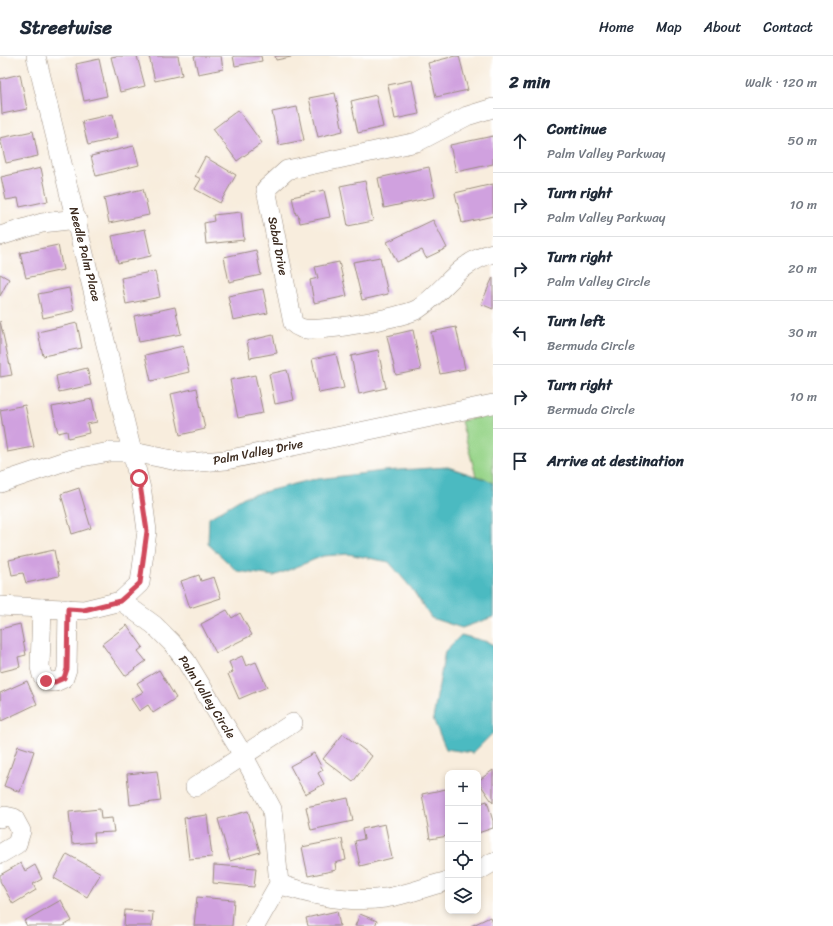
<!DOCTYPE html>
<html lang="en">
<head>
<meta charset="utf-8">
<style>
  body { margin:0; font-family:Sriracha,sans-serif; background:#f6f6f7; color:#1f2937 }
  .controls { position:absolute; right:12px; bottom:12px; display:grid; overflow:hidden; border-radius:8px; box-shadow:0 2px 6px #0003 }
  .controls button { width:36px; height:36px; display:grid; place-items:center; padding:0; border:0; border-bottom:1px solid #e0e1e3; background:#fff; color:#1f2937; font:20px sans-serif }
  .stop { position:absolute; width:12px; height:12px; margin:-9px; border:3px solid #d1495b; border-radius:50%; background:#fff }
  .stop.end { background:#d1495b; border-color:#fff; box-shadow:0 1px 4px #0008 }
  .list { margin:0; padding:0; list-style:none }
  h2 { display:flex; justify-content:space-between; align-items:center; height:52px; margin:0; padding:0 16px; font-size:17px }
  h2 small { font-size:13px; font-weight:400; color:#747a83 }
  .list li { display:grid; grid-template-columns:26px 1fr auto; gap:12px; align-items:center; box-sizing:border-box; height:64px; padding:0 16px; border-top:1px solid #e0e1e3 }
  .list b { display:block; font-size:15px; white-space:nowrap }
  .list p { margin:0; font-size:13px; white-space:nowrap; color:#747a83 }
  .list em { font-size:13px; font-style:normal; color:#747a83 }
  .icon { flex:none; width:22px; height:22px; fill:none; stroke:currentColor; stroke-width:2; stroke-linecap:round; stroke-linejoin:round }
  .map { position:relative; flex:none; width:493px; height:870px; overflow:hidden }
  header { display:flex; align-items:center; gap:24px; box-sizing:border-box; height:56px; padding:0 20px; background:#fff; border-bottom:1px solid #e0e1e3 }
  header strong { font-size:19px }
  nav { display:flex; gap:22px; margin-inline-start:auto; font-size:14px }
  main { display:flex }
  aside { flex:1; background:#fff }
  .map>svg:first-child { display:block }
  .green { fill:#97d489; stroke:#697f54 }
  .water { fill:#4bbac1; stroke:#437270 }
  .building { fill:#d0a1df }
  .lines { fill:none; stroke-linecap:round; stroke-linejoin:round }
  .minor-casing { stroke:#9a8c7e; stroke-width:20 }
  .minor { stroke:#fff; stroke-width:19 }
  .route { stroke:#d1495b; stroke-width:5 }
  .labels { text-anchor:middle; stroke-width:3; stroke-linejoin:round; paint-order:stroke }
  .street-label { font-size:12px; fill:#3b2a1e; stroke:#fff }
</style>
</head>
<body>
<header>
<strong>Streetwise</strong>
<nav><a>Home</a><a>Map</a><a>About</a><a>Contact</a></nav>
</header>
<main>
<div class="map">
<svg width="493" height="870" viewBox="0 0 493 870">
  <rect width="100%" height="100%" fill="#fff"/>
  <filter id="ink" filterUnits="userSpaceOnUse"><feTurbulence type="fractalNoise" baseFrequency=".025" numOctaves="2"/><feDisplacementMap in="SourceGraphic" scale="8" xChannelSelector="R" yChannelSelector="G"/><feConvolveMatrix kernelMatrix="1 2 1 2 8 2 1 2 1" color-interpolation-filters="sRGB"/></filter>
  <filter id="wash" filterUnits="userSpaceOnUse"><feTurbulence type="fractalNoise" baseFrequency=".012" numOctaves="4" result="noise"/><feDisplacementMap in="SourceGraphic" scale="16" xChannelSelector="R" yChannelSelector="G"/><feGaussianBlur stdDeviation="0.9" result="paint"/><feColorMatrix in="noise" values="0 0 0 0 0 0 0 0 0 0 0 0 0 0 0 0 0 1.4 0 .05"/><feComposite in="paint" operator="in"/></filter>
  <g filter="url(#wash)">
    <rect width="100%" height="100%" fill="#f8eddd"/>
    <polygon class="green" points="493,358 493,428 490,425 476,420 461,365"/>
    <g class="water">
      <polygon points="448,411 490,425 493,428 493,561 462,572 431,562 412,533 389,506 348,498 323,500 274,520 237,515 208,488 209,462 244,441 310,424 383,415"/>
      <polygon points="461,579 488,586 493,589 493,677 473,697 446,693 433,663 445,595"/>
    </g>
    <g id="blocks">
      <g class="building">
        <polygon points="117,0 137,0 145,30 120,36 111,1"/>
        <polygon points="149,0 178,0 182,19 155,25"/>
        <polygon points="194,0 221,0 223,13 198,18"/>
        <polygon points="233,0 261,0 262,5 235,10"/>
        <polygon points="275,0 291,0 291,1 276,4"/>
        <polygon points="455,0 459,0 468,34 436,41 428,7"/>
        <polygon points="99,3 107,40 84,45 76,8"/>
        <polygon points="20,18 27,53 2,58 0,23"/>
        <polygon points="412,24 419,58 395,63 388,29"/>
        <polygon points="335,37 343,75 318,81 309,42"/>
        <polygon points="376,39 383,71 358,77 351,45"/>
        <polygon points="297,51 304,84 279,89 272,56"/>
        <polygon points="238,54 262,87 237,105 213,73"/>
        <polygon points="113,58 118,82 88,89 82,65"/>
        <polygon points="33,75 38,100 6,107 0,82"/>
        <polygon points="493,80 493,108 456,116 450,89"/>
        <polygon points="134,90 139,109 96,120 91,100"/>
        <polygon points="205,101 236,119 220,147 195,133 201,123 195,120"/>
        <polygon points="429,111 435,141 384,152 378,122"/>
        <polygon points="41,112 48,145 20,151 18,142 6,144 1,121"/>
        <polygon points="365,125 373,165 348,170 340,130"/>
        <polygon points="493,128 493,160 462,167 455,137"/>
        <polygon points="143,133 149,159 109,167 104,142"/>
        <polygon points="324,134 330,161 300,167 298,158 296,159 292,141"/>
        <polygon points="241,156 244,184 206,188 204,167 214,165 213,159"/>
        <polygon points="433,164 447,192 426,202 422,194 397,206 387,186"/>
        <polygon points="145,173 151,200 118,207 112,180"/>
        <polygon points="58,189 63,214 26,222 20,197"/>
        <polygon points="256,194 261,219 229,226 224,201"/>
        <polygon points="380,201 388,238 362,244 353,206"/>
        <polygon points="339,206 347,240 314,247 310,224 318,222 315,211"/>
        <polygon points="155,215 160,241 126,248 121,222"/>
        <polygon points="0,218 9,223 0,240"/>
        <polygon points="493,221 493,253 481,248"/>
        <polygon points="69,232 74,255 43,262 38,238"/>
        <polygon points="263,233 268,257 233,264 228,240"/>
        <polygon points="175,251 181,278 139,286 134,260"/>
        <polygon points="0,265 12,319 0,321"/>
        <polygon points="77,267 82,292 43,300 38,276"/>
        <polygon points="456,271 465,313 440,318 431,276"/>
        <polygon points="413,274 421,314 396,319 387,280"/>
        <polygon points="273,279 277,297 250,302 247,285"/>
        <polygon points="183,290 189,316 151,325 145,299"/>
        <polygon points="378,294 386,332 359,338 351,300"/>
        <polygon points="336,298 344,332 319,337 312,303"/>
        <polygon points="87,312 91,329 59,336 56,320"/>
        <polygon points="287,314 294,344 275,348 269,318"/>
        <polygon points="255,319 263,357 238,362 230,324"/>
        <polygon points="197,332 205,373 180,379 171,338"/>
        <polygon points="92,343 97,366 87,368 89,377 68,382 67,375 58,377 52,351"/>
        <polygon points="25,349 34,391 7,396 0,354"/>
        <polygon points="79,432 91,472 72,478 61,438"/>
        <polygon points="54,494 59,520 26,527 23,517 12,519 9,504"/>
        <polygon points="199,519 201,525 214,521 221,542 190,552 181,525"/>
        <polygon points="227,554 232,562 240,557 252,579 216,597 201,568"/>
        <polygon points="20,568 26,599 18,601 20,611 0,616 0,573"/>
        <polygon points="127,569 143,591 138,595 146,605 125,620 102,588"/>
        <polygon points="242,600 246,610 256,606 267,631 239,643 228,618 233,616 229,606"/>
        <polygon points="159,614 176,642 153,657 148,649 139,655 131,643 143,636 137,627"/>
        <polygon points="27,625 37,648 1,665 0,637"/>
        <polygon points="343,678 372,700 353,726 323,703"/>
        <polygon points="18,690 34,695 20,736 4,730"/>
        <polygon points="314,697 323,714 318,717 324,728 305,738 290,710"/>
        <polygon points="493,714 493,747 478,725"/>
        <polygon points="157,715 161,745 130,749 127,718"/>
        <polygon points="446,733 448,743 448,780 430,783 422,738"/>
        <polygon points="348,742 353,765 311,774 306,751"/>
        <polygon points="487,745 493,765 493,772 478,777 478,748"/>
        <polygon points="100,753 101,763 112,762 114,776 94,777 95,786 72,788 69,756"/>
        <polygon points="248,755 260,796 230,805 218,763"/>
        <polygon points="207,759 212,801 189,803 184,762"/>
        <polygon points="385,768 392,802 360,810 355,785 364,783 362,773"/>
        <polygon points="342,783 346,804 335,807 336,814 308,820 302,791"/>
        <polygon points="67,798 101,817 87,841 54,822"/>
        <polygon points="21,807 25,815 35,809 42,823 33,828 36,834 13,848 0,825 0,819"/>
        <polygon points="214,809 256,812 254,831 213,827"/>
        <polygon points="197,841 234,844 232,870 194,870"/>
        <polygon points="61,844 72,865 63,870 27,870 24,865"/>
        <polygon points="125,854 153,856 152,870 124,870"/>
        <polygon points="337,855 340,870 308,870 306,862"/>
        <polygon points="360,858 377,865 375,870 355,870"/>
        <polygon points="490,861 493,870 471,870"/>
      </g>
    </g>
  </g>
  <g filter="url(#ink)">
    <use href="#blocks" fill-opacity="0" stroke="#9a8c7e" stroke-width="1"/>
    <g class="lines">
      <defs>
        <g id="minor">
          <polyline points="36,0 142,437 147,475 140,527 121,545"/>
          <path d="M493,52L467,60L417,86L287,114L266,133L293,267C295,269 298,271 301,272C315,278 404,261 418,253C446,234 457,207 493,197"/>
          <polyline points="0,180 42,167 77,163"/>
          <polyline points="0,427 71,403 110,396 133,396 187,407 226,404 493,348"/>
          <polyline points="0,550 84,554 121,545 154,569 172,587 186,605 243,699 272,753 279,828 255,870"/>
          <polyline points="42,552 40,611 42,619 46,625 55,626 64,622 67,613 68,553"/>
          <polyline points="195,731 293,667"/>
          <polyline points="0,762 5,760 14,762 21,775 17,788 0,798"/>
          <polyline points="478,815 493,806"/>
          <path d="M279,828C313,840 349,847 385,842C406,839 428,830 448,825"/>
        </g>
      </defs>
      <use href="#minor" class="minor-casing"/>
      <use href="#minor" class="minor"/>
    </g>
  </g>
  <g class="lines" filter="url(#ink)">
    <polyline class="route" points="46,625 55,626 64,622 67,613 68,553 84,554 120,545 140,527 147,475 139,422"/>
  </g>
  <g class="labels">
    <g class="street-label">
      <text transform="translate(278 190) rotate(79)" y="4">Sabal Drive</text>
      <text transform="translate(85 198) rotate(76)" y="4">Needle Palm Place</text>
      <text transform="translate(258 396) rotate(-11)" y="4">Palm Valley Drive</text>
      <text transform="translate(207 641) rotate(58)" y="4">Palm Valley Circle</text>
    </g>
  </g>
</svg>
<div class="controls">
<button>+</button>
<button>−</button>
<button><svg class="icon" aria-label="locate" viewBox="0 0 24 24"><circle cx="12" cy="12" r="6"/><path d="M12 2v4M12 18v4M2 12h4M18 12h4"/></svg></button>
<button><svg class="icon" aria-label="layers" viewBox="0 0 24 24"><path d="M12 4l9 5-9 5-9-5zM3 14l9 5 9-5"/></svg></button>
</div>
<div class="stop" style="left:139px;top:422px"></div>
<div class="stop end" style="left:46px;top:625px"></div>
</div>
<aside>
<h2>2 min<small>Walk · 120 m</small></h2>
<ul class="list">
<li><svg class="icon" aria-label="ahead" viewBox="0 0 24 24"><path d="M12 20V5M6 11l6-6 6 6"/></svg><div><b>Continue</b><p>Palm Valley Parkway</p></div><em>50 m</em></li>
<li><svg class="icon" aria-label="right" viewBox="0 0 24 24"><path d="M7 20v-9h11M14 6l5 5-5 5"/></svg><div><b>Turn right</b><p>Palm Valley Parkway</p></div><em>10 m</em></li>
<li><svg class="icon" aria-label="right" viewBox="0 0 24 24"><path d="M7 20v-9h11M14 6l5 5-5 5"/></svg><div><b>Turn right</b><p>Palm Valley Circle</p></div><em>20 m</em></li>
<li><svg class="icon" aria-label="left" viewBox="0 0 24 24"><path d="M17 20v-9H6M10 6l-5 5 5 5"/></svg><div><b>Turn left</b><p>Bermuda Circle</p></div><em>30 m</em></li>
<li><svg class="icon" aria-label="right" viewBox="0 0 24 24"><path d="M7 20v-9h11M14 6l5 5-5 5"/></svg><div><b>Turn right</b><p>Bermuda Circle</p></div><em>10 m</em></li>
<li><svg class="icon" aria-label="arrive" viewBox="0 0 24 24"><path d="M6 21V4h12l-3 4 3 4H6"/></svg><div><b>Arrive at destination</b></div></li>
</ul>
</aside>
</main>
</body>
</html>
